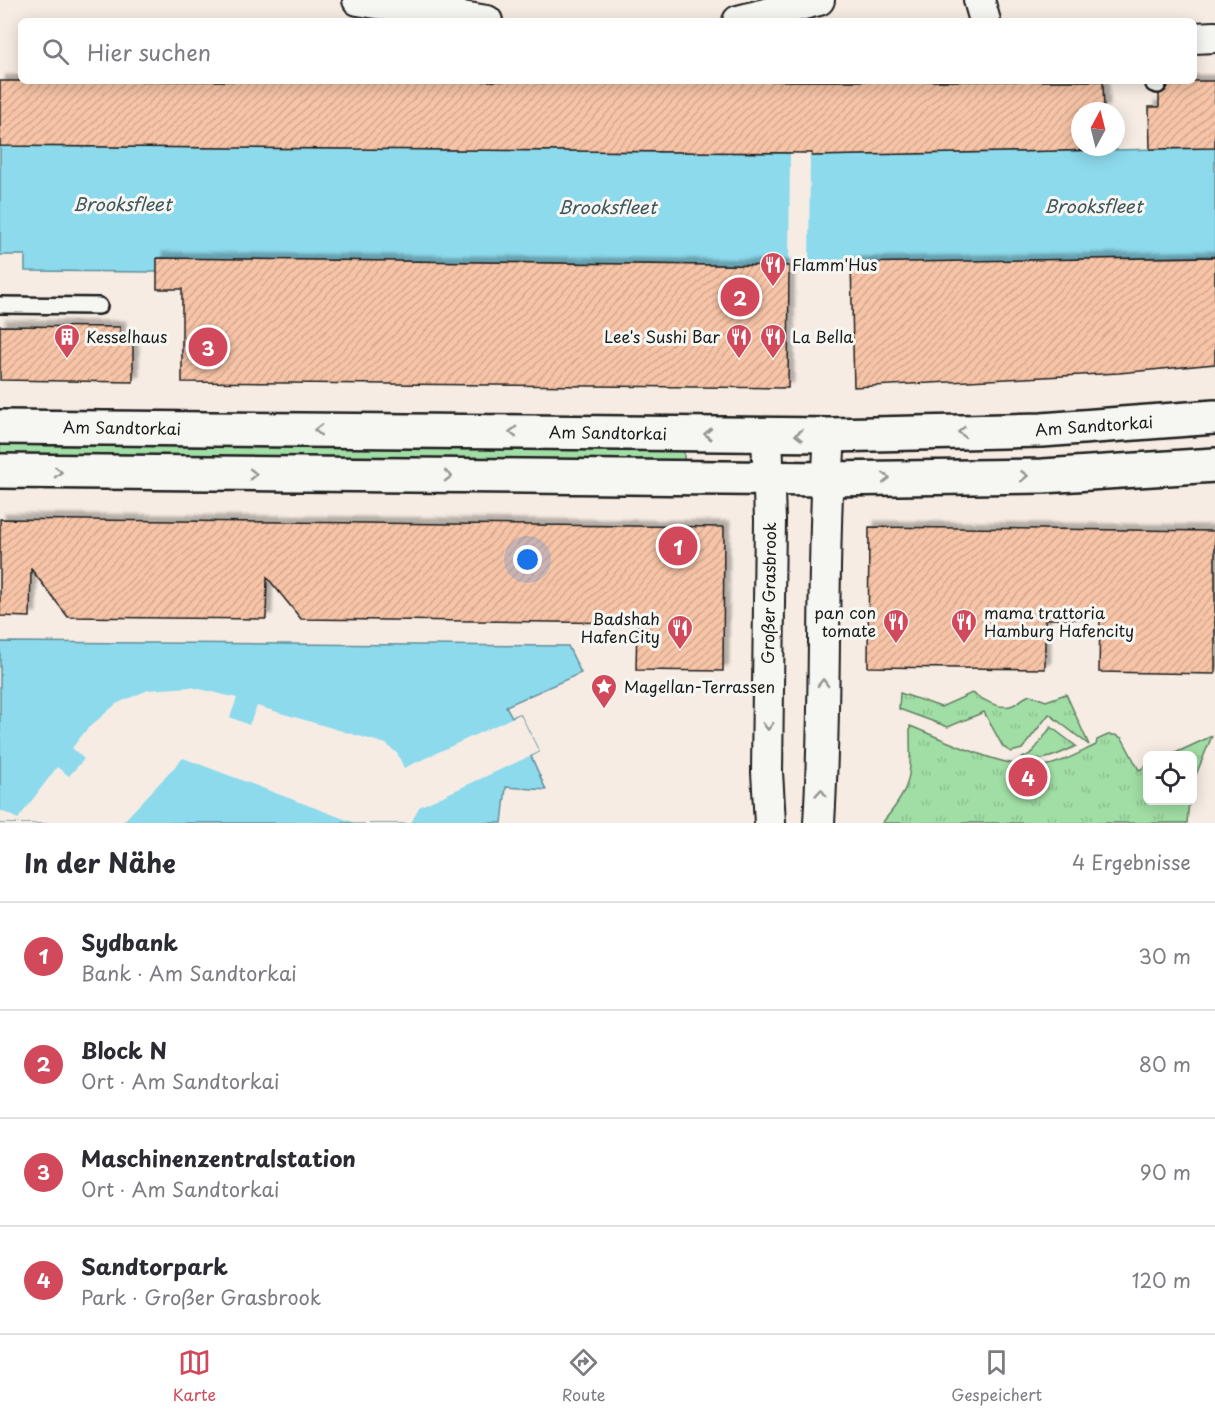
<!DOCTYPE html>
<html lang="de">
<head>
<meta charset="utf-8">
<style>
  body { margin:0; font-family:"Playpen Sans",sans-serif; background:#f7f7f7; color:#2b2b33 }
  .controls { position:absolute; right:18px; bottom:18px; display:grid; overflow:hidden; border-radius:9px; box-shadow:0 3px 15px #0003 }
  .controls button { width:54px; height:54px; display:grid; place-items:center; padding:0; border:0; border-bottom:2px solid #e1e1e2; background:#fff; color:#2b2b33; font:30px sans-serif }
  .compass { position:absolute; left:1071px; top:102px; width:54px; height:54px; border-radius:50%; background:#fff; box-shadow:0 3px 15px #0003; rotate:7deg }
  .you { position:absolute; left:528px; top:560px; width:21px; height:21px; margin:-15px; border:4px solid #fff; border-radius:50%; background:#1a73e8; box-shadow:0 0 0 9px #1a73e833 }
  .badge { display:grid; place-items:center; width:39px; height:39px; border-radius:50%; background:#d1495b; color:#fff; font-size:20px; font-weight:700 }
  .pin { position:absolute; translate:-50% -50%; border:3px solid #fff; box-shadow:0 2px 6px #0006 }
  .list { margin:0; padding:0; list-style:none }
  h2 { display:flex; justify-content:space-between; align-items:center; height:78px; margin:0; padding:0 24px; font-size:26px }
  h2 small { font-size:20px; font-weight:400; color:#7c7c81 }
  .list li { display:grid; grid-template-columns:39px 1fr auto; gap:18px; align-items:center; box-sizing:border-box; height:108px; padding:0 24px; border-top:2px solid #e1e1e2 }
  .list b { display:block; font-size:22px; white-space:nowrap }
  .list p { margin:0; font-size:20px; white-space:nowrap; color:#7c7c81 }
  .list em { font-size:20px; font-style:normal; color:#7c7c81 }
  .icon { flex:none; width:33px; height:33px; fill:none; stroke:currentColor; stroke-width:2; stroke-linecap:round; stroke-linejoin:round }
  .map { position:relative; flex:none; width:1215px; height:823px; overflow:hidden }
  .search { position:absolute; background:#fff; box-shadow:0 3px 15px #0003; left:18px; right:18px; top:18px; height:66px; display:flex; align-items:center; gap:15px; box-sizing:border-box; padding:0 21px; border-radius:9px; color:#7c7c81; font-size:22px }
  .sheet { height:510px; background:#fff }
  nav { display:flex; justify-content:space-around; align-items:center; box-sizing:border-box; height:84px; border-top:2px solid #e1e1e2; background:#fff; font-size:16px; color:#7c7c81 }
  nav a { display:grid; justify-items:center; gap:3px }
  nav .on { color:#d1495b }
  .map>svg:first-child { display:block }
  .grass { fill:#a1dea5; stroke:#5e7d60; stroke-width:1.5 }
  .park { fill:url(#park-tufts); stroke:#5e7d60; stroke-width:1.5 }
  .water { fill:#8ddaed; stroke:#608e99; stroke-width:1.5 }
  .pier { fill:#f6ece3 }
  .building { fill:url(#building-hatch); stroke:#1c1c1c; stroke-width:1.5; filter:url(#shadow) }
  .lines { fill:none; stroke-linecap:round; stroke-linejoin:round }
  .service-casing { stroke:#1c1c1c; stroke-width:20 }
  .minor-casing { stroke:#1c1c1c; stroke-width:34 }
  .secondary-casing { stroke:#1c1c1c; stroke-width:38 }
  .service { stroke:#f6f6f2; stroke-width:15 }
  .minor { stroke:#f6f6f2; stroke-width:30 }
  .secondary { stroke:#f6f6f2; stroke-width:33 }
  .oneway { stroke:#949492 }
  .labels { text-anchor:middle; stroke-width:6; stroke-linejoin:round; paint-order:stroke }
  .poi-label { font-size:16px; fill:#1c1c1c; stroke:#f6f6f2; text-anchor:start }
  .street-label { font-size:16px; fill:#1c1c1c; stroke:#f6f6f2 }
  .water-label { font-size:18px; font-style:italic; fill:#3e555b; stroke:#f6f6f2 }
</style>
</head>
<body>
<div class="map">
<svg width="1215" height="823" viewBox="0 0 1215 823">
  <defs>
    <pattern id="park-tufts" width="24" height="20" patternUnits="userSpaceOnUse" patternTransform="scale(1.5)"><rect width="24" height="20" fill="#a1dea5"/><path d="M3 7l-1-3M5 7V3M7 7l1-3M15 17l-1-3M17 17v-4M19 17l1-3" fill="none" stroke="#8abe8d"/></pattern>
    <pattern id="building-hatch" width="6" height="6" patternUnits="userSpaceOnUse" patternTransform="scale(1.5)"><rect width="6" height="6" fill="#f7c4a7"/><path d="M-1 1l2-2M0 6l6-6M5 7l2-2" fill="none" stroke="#d3a88f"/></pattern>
    <filter id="shadow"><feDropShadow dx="5.5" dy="-5.5" stdDeviation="1.5" flood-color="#0004"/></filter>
  </defs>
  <rect width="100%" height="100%" fill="#f6ece3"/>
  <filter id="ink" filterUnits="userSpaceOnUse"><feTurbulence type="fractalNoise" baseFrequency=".0167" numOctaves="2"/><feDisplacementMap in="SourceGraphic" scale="12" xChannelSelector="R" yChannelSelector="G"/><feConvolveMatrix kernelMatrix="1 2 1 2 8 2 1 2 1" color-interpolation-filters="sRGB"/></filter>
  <g filter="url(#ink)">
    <polygon class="grass" points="0,445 684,451 684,461 0,456"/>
    <g class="park">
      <path d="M900,693L941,707L972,693C983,699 1000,711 1013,705C1019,702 1024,697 1030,695L1046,701L1066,694L1089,745L1049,714L1022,749L1011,752L1003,747L984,712L948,727L899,709Z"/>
      <path d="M910,726C946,740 1011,773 1048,765C1064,762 1081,752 1096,745L1097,740L1108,735H1115L1122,738L1139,770L1147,766L1148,800L1189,801L1187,823H882C915,785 910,774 910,726Z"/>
      <path d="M1051,727L1076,746C1058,755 1042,763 1021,758C1034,756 1043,737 1051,727Z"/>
      <polygon points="1212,736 1195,777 1193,782 1192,756 1171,755"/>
    </g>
    <g class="water">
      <polygon points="0,146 785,153 812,156 1215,148 1215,256 789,266 235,259 157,272 25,271 25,255 0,255"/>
      <polygon points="0,642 568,646 581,673 506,706 512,717 520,714 539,752 531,756 546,790 506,787 502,823 0,823"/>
    </g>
    <g class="pier">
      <polygon points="790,151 810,153 809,268 789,269"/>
      <polygon points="191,687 237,698 230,717 249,725 257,706 386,744 397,753 404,768 520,714 539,752 419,807 411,823 355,823 183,758 122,823 0,823 0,810 18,819 57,767 69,776 84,759 72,748 87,729 116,704 148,690"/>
    </g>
    <g class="building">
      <polygon points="0,81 528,81 544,83 583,81 1103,81 1104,111 1080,111 1080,147 1104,147 1104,150 812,156 812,153 0,146"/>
      <polygon points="1167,81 1215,81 1215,148 1150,149 1149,107 1159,107 1159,94 1165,91 1168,87"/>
      <polygon points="1215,257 1215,364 1119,373 854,387 851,263"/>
      <polygon points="157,258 789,266 788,388 182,382 182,289 157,289"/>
      <polygon points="0,326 120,327 120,340 133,340 133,382 0,380"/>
      <polygon points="0,519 724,527 723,671 636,670 637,623 301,619 267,577 266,619 68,617 31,569 30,617 0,616"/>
      <polygon points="869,527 1215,531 1215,674 1099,672 1100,619 1045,619 1045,669 868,667"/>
    </g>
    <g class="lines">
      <defs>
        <g id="service">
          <polyline points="1154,81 1154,84 1158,85"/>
          <polyline points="0,305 99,306"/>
        </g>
        <g id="minor">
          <polyline points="358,0 487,21"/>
          <polyline points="979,0 985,21"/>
          <polyline points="738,21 819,0"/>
          <polyline points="1194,38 1215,37"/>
          <polyline points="767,435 770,520 767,772 770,823"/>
          <path d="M819,823C827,694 821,564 830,435"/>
        </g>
        <g id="secondary">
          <polyline points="0,427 830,435 1042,430 1215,417"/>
          <polyline points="0,471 827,479 1043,476 1215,465"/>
        </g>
      </defs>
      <use href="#service" class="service-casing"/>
      <use href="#minor" class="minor-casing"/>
      <use href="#secondary" class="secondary-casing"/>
      <use href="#service" class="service"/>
      <use href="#minor" class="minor"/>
      <use href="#secondary" class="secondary"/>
    </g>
    <defs><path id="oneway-chevron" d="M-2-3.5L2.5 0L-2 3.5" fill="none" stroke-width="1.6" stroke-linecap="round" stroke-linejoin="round" transform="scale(1.5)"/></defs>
    <g class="oneway">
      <use href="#oneway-chevron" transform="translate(318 430) rotate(-179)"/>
      <use href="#oneway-chevron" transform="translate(513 432) rotate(-179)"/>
      <use href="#oneway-chevron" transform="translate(962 432) rotate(178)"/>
      <use href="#oneway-chevron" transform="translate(708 434) rotate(-179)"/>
      <use href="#oneway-chevron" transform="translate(799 435) rotate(-180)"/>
      <use href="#oneway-chevron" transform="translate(58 472) rotate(1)"/>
      <use href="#oneway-chevron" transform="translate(253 474) rotate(1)"/>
      <use href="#oneway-chevron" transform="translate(448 476) rotate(1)"/>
      <use href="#oneway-chevron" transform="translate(1024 476) rotate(-1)"/>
      <use href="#oneway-chevron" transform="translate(886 478) rotate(-1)"/>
      <use href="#oneway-chevron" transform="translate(823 683) rotate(-89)"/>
      <use href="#oneway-chevron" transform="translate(768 726) rotate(91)"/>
      <use href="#oneway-chevron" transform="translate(821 793) rotate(-86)"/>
    </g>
  </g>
  <defs>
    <symbol id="restaurant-pin" viewBox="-11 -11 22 30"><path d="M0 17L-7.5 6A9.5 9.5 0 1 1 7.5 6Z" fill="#d1495b" stroke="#f6f6f2"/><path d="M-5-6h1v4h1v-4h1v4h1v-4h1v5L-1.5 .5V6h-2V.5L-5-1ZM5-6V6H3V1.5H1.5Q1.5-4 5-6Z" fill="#fff"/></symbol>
    <symbol id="building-pin" viewBox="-11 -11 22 30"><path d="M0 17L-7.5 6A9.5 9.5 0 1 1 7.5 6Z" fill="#d1495b" stroke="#f6f6f2"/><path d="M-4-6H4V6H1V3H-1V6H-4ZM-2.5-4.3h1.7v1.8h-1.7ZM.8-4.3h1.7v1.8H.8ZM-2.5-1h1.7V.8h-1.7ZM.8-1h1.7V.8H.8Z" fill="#fff"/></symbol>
    <symbol id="sight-pin" viewBox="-11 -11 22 30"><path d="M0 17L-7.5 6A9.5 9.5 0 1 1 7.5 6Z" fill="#d1495b" stroke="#f6f6f2"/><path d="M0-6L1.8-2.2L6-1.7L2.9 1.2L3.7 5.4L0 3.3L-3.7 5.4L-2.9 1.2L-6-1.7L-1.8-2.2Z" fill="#fff"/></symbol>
  </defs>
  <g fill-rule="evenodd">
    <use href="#restaurant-pin" x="758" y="250" width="30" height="40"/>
    <use href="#building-pin" x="52" y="322" width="30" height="40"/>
    <use href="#restaurant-pin" x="724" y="322" width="30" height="40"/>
    <use href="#restaurant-pin" x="758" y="322" width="30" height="40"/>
    <use href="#restaurant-pin" x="881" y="607" width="30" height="40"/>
    <use href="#restaurant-pin" x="949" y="607" width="30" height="40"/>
    <use href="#restaurant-pin" x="665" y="613" width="30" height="40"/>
    <use href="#sight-pin" x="589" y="672" width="30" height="40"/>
  </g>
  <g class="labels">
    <g class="poi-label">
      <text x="792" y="271">Flamm'Hus</text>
      <text x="86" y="343">Kesselhaus</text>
      <text x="720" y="343" text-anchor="end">Lee's Sushi Bar</text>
      <text x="792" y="343">La Bella</text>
      <text x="876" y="619" text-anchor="end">pan con<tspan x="876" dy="18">tomate</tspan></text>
      <text x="984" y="619">mama trattoria<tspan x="984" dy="18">Hamburg Hafencity</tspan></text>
      <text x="660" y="625" text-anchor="end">Badshah<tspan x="660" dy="18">HafenCity</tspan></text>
      <text x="624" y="693">Magellan-Terrassen</text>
    </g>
    <g class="street-label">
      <text transform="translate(1094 426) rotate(-4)" y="6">Am Sandtorkai</text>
      <text transform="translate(122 428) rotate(1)" y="6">Am Sandtorkai</text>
      <text transform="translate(608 433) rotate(1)" y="6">Am Sandtorkai</text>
      <text transform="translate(769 593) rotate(-89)" y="6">Großer Grasbrook</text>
    </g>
    <g class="water-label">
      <text x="122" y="211">Brooksfleet</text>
      <text x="1093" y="213">Brooksfleet</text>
      <text x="607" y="214">Brooksfleet</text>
    </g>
  </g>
</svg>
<div class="controls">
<button><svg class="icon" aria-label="locate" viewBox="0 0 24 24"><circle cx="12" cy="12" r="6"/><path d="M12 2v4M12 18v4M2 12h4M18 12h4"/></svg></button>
</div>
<svg class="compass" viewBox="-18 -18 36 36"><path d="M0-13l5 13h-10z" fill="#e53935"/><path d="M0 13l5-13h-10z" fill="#7c7c81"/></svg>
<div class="you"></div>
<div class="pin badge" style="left:678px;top:546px">1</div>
<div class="pin badge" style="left:740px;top:297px">2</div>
<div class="pin badge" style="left:208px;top:347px">3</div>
<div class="pin badge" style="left:1028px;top:777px">4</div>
<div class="search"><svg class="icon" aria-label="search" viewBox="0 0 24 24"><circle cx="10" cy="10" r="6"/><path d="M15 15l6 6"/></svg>Hier suchen</div>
</div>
<section class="sheet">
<h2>In der Nähe<small>4 Ergebnisse</small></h2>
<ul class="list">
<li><span class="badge">1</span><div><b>Sydbank</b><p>Bank · Am Sandtorkai</p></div><em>30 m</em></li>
<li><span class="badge">2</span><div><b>Block N</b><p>Ort · Am Sandtorkai</p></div><em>80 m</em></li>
<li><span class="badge">3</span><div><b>Maschinenzentralstation</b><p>Ort · Am Sandtorkai</p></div><em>90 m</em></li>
<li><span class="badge">4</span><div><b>Sandtorpark</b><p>Park · Großer Grasbrook</p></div><em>120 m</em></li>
</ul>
</section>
<nav>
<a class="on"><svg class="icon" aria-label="map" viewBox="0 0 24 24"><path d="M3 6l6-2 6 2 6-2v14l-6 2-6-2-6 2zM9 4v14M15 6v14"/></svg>Karte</a>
<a><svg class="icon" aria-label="directions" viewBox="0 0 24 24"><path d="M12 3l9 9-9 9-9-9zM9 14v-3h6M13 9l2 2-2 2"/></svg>Route</a>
<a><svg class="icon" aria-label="saved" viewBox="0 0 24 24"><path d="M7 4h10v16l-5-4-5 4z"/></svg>Gespeichert</a>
</nav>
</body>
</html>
